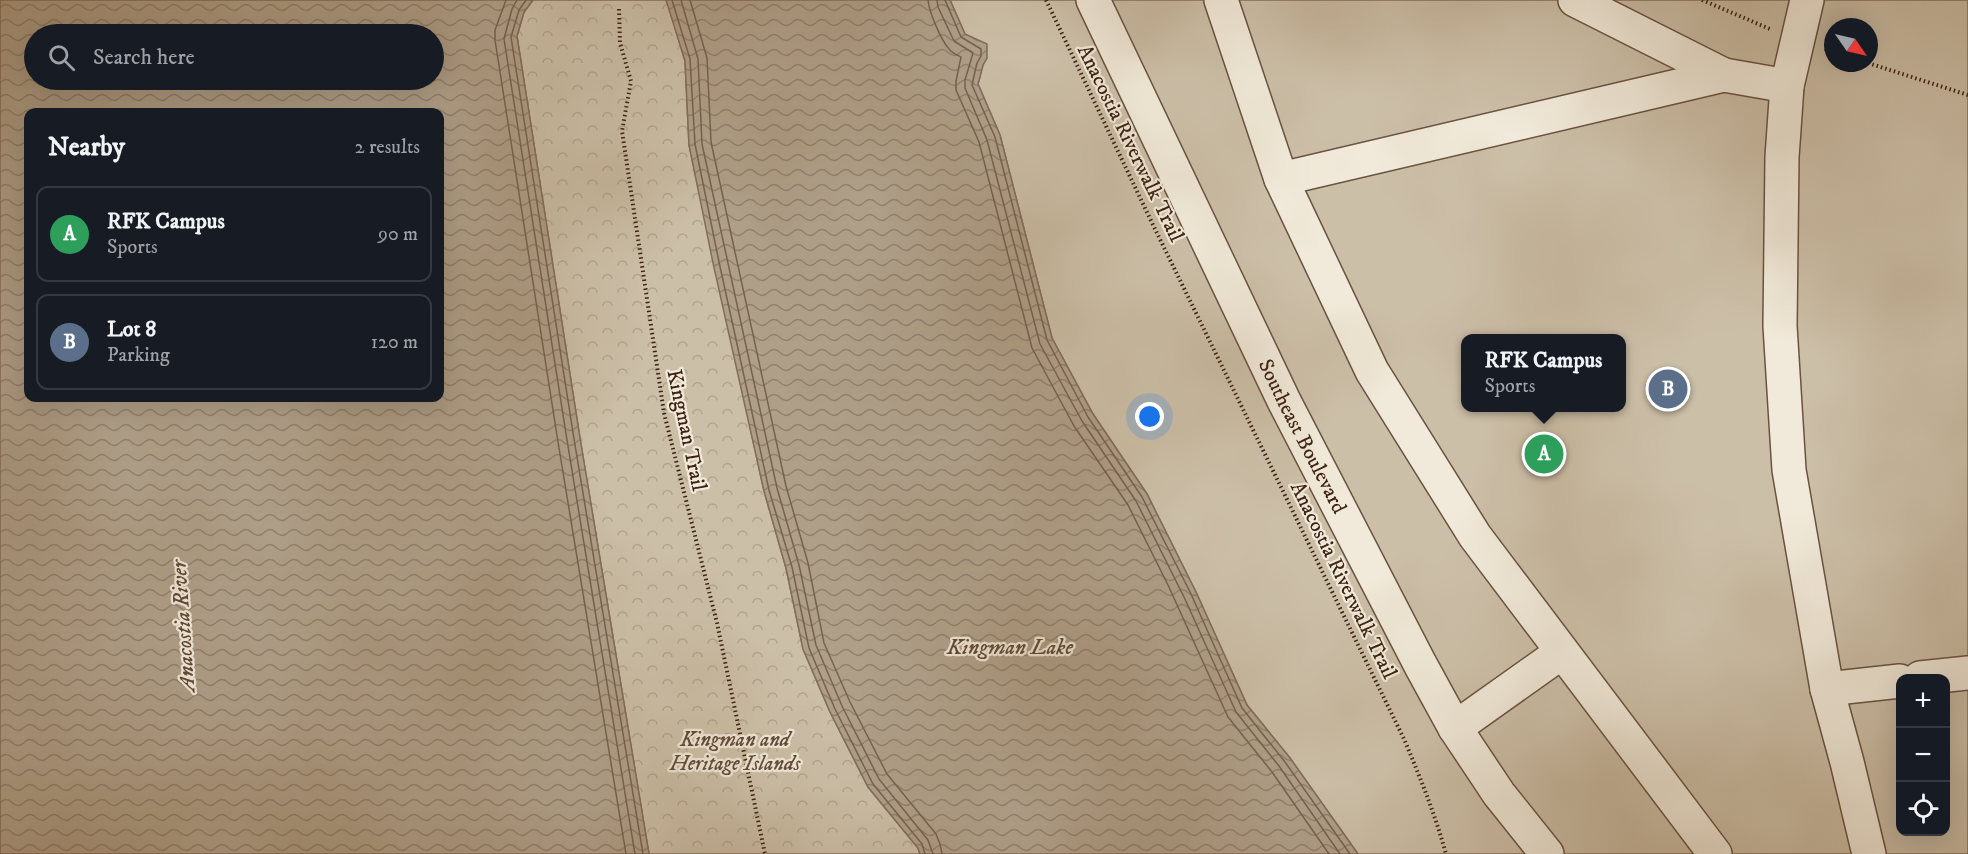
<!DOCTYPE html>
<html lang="en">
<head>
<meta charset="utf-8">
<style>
  body { margin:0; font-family:"IM FELL DW Pica",serif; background:#20242c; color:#f1f3f6 }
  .controls { position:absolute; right:18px; bottom:18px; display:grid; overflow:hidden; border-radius:12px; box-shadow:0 6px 24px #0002 }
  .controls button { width:54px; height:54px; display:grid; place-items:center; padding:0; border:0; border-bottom:2px solid #363941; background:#171b24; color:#f1f3f6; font:30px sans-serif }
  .compass { position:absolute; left:1824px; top:18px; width:54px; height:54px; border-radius:50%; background:#171b24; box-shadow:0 6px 24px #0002; rotate:124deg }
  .you { position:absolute; left:1150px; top:417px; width:21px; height:21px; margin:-15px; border:4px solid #fff; border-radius:50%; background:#1a73e8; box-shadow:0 0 0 9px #1a73e833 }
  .badge { display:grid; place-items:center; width:39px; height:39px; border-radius:50%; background:#c59692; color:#fff; font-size:20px; font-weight:700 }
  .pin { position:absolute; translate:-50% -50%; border:3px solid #fff; box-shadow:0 2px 6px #0006 }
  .popup { position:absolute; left:1461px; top:334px; width:165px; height:78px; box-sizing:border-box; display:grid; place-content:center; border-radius:12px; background:#171b24; filter:drop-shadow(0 2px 4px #0005); font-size:20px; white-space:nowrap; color:#9ea1a6 }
  .popup b { font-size:22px; color:#f1f3f6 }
  .popup::after { content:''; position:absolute; left:50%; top:100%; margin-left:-12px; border:12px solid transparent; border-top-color:#171b24 }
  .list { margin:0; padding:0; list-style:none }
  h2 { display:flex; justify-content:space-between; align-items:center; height:78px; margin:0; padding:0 24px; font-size:26px }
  h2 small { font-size:20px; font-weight:400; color:#9ea1a6 }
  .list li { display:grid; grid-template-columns:39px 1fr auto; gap:18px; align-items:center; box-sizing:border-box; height:96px; margin:0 12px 12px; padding:0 12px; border:2px solid #363941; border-radius:12px }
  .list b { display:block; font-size:22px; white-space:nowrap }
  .list p { margin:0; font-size:20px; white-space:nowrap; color:#9ea1a6 }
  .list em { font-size:20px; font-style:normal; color:#9ea1a6 }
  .icon { flex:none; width:33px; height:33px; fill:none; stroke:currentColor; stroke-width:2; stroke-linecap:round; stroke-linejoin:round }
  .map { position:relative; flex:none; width:1968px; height:854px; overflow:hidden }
  .search { position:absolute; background:#171b24; box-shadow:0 6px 24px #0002; left:24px; top:24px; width:420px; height:66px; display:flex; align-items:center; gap:15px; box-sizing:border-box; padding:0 21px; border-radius:33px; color:#9ea1a6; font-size:22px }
  .panel { position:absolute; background:#171b24; box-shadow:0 6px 24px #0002; left:24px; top:108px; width:420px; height:294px; border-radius:12px }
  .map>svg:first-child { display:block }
  .park { fill:url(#park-crowns); stroke:#85715e; stroke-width:1.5 }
  .pitch { fill:#ccbfa8; stroke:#85715e; stroke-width:1.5; fill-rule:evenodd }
  .water { fill:url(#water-waves); stroke:#826d5a; stroke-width:1.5; fill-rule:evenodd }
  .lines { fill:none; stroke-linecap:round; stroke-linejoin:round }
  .shore { stroke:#76614e; stroke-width:1.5 }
  .minor-casing { stroke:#695240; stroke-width:36 }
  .path { stroke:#3e2314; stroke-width:4; stroke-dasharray:1.5 3; stroke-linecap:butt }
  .minor { stroke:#f1eada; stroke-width:33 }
  .labels { text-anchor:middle; stroke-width:4.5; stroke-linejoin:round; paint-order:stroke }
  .street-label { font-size:21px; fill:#3e2314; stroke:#f1eada }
  .park-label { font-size:21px; font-style:italic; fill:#624a39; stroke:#f1eada }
  .water-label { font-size:22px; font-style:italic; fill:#604837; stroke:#f1eada }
</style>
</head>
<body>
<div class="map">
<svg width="1968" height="854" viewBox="0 0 1968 854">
  <defs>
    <pattern id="park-crowns" width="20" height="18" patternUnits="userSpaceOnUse" patternTransform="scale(1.5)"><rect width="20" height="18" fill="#ccbfa8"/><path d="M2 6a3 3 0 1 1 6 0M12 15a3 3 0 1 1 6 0" fill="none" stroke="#b0a490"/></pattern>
    <pattern id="water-waves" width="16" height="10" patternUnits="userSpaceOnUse" patternTransform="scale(1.5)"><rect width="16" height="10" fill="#af9f89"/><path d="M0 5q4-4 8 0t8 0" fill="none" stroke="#90816f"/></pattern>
  </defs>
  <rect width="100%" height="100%" fill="#e9dfc6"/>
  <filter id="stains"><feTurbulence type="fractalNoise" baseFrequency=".00333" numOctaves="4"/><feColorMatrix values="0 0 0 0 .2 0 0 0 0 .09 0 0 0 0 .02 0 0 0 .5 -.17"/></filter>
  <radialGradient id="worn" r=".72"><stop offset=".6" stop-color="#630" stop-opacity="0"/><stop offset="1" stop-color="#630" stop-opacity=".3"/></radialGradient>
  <polygon class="park" points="533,0 666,0 669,7 685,61 689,145 764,491 786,568 803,649 830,712 868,787 918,848 920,854 649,854 580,438 517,36 524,12"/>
  <path class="pitch" d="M950,0H1968V854H1358L1290,758L1247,705L1196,592L1147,494L1093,414L1052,338L1000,135L978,84L983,65L987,58L965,34ZM1833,27H1869V63H1833ZM1466,338H1622V408H1466ZM1900,678H1946V832H1900Z"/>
  <g class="water">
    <path d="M0,0H533L524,12L517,36L580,438L649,854H0ZM34,34H434V80H34ZM28,112H440V398H28Z"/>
    <polygon points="666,0 950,0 965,34 987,44 987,58 983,65 978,84 1000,135 1052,338 1093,414 1147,494 1196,592 1247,705 1290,758 1358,854 920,854 918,848 868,787 830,712 803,649 786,568 764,491 713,263 689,145 685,61"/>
  </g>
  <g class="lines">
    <g class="shore">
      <polyline points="506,0 495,30 495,40 558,442 626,854"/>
      <polyline points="517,0 512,9 504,39 567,440 635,854"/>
      <polyline points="526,0 519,10 511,37 574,439 643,854"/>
      <polyline points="672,0 690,59 695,144 719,262 769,490 792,567 809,648 835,709 873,784 922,844 925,854"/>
      <polyline points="681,0 698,59 702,144 777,488 799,565 816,645 842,706 879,779 928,840 933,854"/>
      <polyline points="690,0 707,58 711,142 786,486 808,563 824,643 850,702 887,774 936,834 940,844 942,854"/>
      <path d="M928,0C929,12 941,40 949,49C952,53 957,55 961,57L956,81V90L979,142L1032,348L1074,426L1128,505L1168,585L1228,717L1272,772L1329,854"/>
      <polyline points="937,0 938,7 954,41 973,53 965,80 965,88 987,140 1040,344 1082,421 1136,501 1184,597 1236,712 1279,766 1340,854"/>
      <polyline points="945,0 961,37 981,49 981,56 977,63 972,85 995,137 1047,340 1088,417 1142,497 1191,594 1242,708 1285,762 1350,854"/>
    </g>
    <defs>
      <g id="minor">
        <path id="s1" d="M1093,0L1284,401L1420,664L1455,728L1499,794L1547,854"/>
        <polyline points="1221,0 1281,179 1372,371 1475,536 1715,854"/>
        <polyline points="1575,0 1724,75"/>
        <polyline points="1807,0 1787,86 1782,157 1780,326 1789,470 1827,689 1847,762 1869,854"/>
        <polyline points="1281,179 1724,75 1787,86"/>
        <polyline points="1920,678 1968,673"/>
        <polyline points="1827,689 1900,681"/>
        <polyline points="1455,728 1562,652"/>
      </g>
    </defs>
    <use href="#minor" class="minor-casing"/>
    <g class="path">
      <path d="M1046,0L1154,227L1404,739C1420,777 1435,814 1446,854"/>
      <polyline points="1702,0 1770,29"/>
      <polyline points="619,9 620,43 631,81 622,131 664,413 717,623 765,854"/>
      <polyline points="1825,49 1833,52"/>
      <polyline points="1868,63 1968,95"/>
    </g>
    <use href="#minor" class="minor"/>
  </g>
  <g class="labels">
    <g class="street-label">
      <text transform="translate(1131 143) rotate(64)" y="7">Anacostia Riverwalk Trail</text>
      <text transform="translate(687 430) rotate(78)" y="7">Kingman Trail</text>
      <text dy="7" stroke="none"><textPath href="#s1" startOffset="484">Southeast Boulevard</textPath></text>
      <text transform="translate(1344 580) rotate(64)" y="7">Anacostia Riverwalk Trail</text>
    </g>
    <g class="park-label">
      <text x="735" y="746">Kingman and<tspan x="735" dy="24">Heritage Islands</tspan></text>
    </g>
    <g class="water-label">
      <text transform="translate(182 626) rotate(-94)" y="8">Anacostia River</text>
      <text x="1010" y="654">Kingman Lake</text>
    </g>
  </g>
  <rect width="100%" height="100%" filter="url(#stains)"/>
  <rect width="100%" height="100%" fill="url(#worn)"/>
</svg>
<div class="controls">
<button>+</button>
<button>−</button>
<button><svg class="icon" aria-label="locate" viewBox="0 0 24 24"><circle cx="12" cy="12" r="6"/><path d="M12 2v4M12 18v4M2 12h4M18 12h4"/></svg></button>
</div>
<svg class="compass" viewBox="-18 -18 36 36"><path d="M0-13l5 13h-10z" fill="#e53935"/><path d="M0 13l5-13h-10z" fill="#9ea1a6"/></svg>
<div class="you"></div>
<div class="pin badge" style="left:1544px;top:454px;background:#2e9e5b">A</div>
<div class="popup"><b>RFK Campus</b>Sports</div>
<div class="pin badge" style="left:1668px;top:389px;background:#5c6f8a">B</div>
<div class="search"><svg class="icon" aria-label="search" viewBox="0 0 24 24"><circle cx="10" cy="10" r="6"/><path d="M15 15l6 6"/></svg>Search here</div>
<section class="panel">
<h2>Nearby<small>2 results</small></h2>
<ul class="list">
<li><span class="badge" style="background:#2e9e5b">A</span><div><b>RFK Campus</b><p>Sports</p></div><em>90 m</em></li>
<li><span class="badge" style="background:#5c6f8a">B</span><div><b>Lot 8</b><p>Parking</p></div><em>120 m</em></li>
</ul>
</section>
</div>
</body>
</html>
